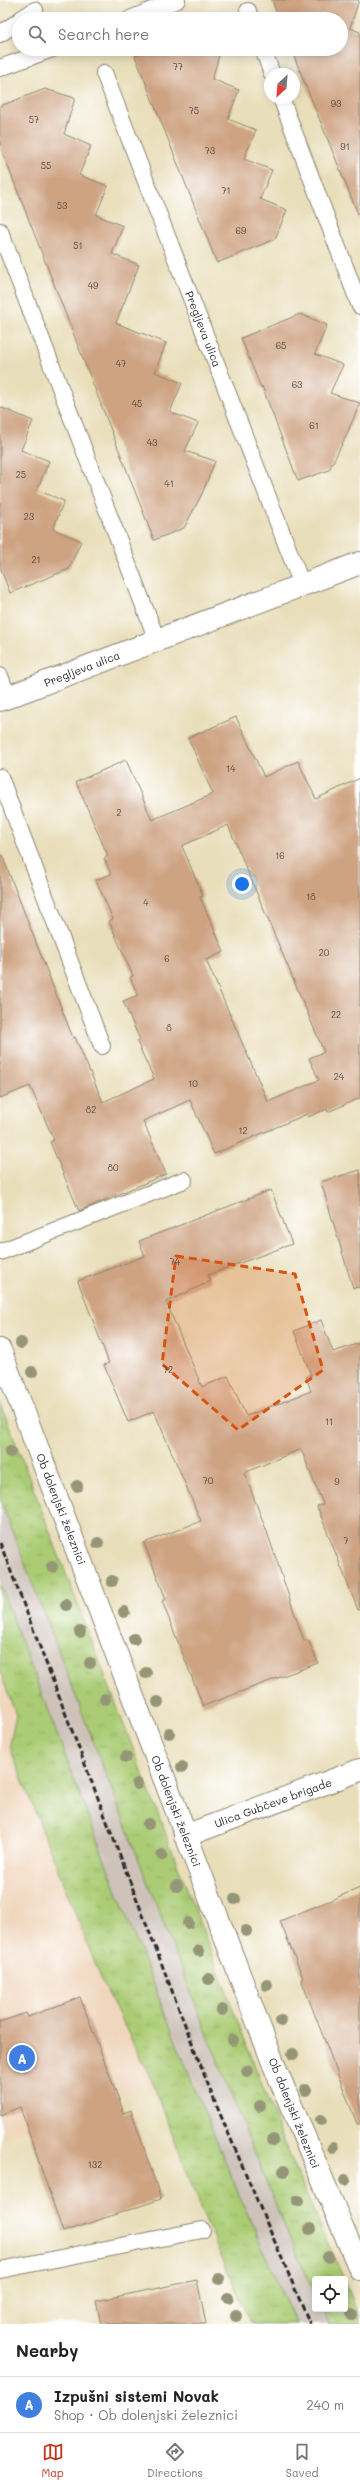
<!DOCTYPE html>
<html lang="en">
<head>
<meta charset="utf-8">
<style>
  body { margin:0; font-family:Mali,sans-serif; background:#f6f6f6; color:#222 }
  .controls { position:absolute; right:12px; bottom:12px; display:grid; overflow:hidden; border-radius:4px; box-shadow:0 2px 10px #0003 }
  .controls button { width:36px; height:36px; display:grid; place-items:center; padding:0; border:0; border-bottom:1px solid #e0e0e0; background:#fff; color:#222; font:20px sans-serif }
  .compass { position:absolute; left:264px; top:68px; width:36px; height:36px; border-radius:50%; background:#fff; box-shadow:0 2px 10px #0003; rotate:206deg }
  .you { position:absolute; left:242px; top:884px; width:14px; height:14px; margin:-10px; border:3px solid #fff; border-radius:50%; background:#1a73e8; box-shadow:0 0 0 6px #1a73e833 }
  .badge { display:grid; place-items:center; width:26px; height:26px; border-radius:50%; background:#c8321e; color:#fff; font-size:13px; font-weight:700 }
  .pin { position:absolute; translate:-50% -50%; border:2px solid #fff; box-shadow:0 1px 4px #0006 }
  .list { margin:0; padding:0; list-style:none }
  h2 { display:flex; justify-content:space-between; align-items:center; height:52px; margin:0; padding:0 16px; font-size:17px }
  h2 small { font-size:13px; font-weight:400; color:#767676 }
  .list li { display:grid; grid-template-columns:26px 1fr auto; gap:12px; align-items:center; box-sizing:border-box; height:56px; padding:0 16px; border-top:1px solid #e0e0e0 }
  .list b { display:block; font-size:15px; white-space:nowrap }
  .list p { margin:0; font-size:13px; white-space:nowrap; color:#767676 }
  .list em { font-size:13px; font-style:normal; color:#767676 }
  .icon { flex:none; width:22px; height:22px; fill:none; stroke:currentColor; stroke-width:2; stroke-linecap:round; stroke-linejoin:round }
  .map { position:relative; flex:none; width:360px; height:2324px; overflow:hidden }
  .search { position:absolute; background:#fff; box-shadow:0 2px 10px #0003; left:12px; right:12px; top:12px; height:44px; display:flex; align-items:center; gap:10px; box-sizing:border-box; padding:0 14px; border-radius:22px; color:#767676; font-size:15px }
  .sheet { height:108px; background:#fff }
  nav { display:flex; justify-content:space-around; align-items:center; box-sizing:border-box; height:56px; border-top:1px solid #e0e0e0; background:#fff; font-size:11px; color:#767676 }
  nav a { display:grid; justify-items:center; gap:2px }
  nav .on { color:#c8321e }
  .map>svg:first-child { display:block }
  .built { fill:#f0d6bc }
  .railway { fill:#cec2b9 }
  .grass { fill:url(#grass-tufts); stroke:#6b7c50 }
  .building { fill:#cea382; fill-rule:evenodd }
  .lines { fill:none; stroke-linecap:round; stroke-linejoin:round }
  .service-casing { stroke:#8a8472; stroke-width:18 }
  .minor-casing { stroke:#8a8472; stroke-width:24 }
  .tertiary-casing { stroke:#8a8472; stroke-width:24 }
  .service { stroke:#fff; stroke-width:16 }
  .minor { stroke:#fff; stroke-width:22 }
  .tertiary { stroke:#fff; stroke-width:22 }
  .rail { stroke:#2b2b2b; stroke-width:3; stroke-dasharray:6 3; stroke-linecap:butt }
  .tree { fill:#959677 }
  .marked { fill:#d5540f; fill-opacity:0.2; stroke:#d5540f; stroke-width:3; stroke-dasharray:8 5; stroke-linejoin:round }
  .labels { text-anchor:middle; stroke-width:3; stroke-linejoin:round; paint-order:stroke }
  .number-label { font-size:9px; fill:#544941 }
  .street-label { font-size:11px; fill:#2b2b2b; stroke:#fff }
</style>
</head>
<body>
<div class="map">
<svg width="360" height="2324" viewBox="0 0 360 2324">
  <defs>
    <pattern id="grass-tufts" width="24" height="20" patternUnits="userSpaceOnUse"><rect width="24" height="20" fill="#abcc74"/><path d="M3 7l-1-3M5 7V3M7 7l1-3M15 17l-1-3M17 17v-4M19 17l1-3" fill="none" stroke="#93af65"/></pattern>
  </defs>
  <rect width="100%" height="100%" fill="#fff"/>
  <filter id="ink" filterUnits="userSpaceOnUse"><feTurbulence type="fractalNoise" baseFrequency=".025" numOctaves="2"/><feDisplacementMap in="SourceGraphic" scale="8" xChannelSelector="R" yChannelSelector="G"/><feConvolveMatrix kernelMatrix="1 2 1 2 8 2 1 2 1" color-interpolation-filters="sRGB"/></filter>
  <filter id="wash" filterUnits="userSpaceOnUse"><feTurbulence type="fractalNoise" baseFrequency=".012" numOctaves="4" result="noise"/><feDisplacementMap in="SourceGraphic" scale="16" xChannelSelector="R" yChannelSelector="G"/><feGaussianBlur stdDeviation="0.9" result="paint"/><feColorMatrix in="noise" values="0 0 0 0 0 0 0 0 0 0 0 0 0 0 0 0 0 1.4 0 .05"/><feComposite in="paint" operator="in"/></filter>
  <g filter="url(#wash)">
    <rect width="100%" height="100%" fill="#e9deba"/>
    <polygon class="built" points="0,1672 16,1715 10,1744 13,1756 102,1981 154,2085 91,2105 0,2139"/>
    <polygon class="railway" points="0,1499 165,1928 279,2214 315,2294 315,2309 322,2309 329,2324 296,2324 237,2193 122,1906 0,1585"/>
    <g class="grass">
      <polygon points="0,1402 292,2163 344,2279 315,2279 315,2294 279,2214 165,1928 0,1499"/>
      <path d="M0,1585C95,1833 186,2082 296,2324H251L203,2215L154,2085L102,1981L13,1756L10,1744L16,1715L0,1672Z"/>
      <polygon points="345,2282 360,2316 360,2324 329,2324 322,2309 345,2309"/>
    </g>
    <g id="blocks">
      <g class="building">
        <polygon points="272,0 359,0 350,28 360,32 360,219 291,49 341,49 341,19 279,19"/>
        <polygon points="153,49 221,49 212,79 239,90 228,119 256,130 244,159 272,170 260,199 287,210 275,239 217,263 135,56"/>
        <polygon points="45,89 75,98 64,134 91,146 79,175 108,186 96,215 123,226 112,254 139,265 116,323 166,343 155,372 182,383 170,412 198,423 185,451 215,461 202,494 184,528 154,540 0,146 0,106"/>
        <polygon points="300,314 327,325 315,354 343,365 330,393 360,403 346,436 329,470 298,481 262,386 261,388 241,338"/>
        <polygon points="0,407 33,421 21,450 49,461 37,490 64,501 53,529 81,541 69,569 10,593 0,567"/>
        <path d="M236,717L264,777L298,761L316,799L360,778V1098L328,1112L327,1109L308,1117L307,1114L214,1154L190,1100L143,1121L166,1174L79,1211L50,1142L54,1140L30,1086L0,1098V855H2L73,1038L75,1037L103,1102L154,1079L137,1042L140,1040L123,1001L138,995L130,977L133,976L109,921L113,919L96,880L111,874L104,858L108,856L76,782L126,760L152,820L213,794L188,738ZM228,825L324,1052L309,1058L319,1080L268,1102L206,960L224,952L200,897L203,896L182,846Z"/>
        <polygon points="360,1170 360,1287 353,1288 321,1182"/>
        <polygon points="271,1190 292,1244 208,1275 211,1281 166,1302 202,1387 228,1376 246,1416 311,1391 306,1377 311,1375 294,1331 321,1320 333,1352 360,1343 360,1609 358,1610 317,1506 323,1504 301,1449 244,1473 266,1529 304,1641 308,1640 318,1663 203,1706 162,1601 166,1599 144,1543 201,1521 154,1411 128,1422 104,1365 109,1363 78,1281 145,1256 139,1241"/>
        <polygon points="360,1888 360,2124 357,2124 301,1979 303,1978 280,1921"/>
        <polygon points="80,1997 124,2113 131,2110 161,2199 63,2232 20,2107 0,2115 0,2022 26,2013 28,2017"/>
        <polygon points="197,2280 206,2324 101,2324 96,2301"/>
      </g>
    </g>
  </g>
  <g filter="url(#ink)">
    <use href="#blocks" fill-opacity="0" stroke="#8a8472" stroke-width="1"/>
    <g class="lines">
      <defs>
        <g id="service">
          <polyline points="248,11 251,19"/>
          <polyline points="21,19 35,10"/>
          <polyline points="130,19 177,0"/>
          <polyline points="0,34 19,21"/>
          <polyline points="263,49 272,74"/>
          <polyline points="0,68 52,49"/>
          <polyline points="104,73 302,585"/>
          <polyline points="281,98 360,306"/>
          <polyline points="0,231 157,640"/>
          <polyline points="0,676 8,697"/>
          <polyline points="0,777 102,1046"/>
          <polyline points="0,1252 184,1180"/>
          <polyline points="0,2270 202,2230"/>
        </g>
        <g id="minor">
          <polyline points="0,700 360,563"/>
          <polyline points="185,1836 360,1770"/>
        </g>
        <polyline id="tertiary" points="0,1350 274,2065 360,2269"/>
      </defs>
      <use href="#service" class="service-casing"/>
      <use href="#minor" class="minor-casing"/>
      <use href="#tertiary" class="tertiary-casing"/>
      <use href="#service" class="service"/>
      <use href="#minor" class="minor"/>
      <use href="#tertiary" class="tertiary"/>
      <polyline class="rail" points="0,1543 212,2095 310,2324"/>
    </g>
    <g class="tree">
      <circle cx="21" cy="1343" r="6"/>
      <circle cx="32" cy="1372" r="6"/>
      <circle cx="10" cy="1452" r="6"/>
      <circle cx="77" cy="1486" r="6"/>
      <circle cx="98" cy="1543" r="6"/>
      <circle cx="52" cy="1567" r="6"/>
      <circle cx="112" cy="1581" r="6"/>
      <circle cx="66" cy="1605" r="6"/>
      <circle cx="124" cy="1612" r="6"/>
      <circle cx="80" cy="1632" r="6"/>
      <circle cx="134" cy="1639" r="6"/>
      <circle cx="90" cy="1663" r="6"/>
      <circle cx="146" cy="1673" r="6"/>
      <circle cx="105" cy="1699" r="6"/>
      <circle cx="158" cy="1702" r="6"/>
      <circle cx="169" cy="1733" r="6"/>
      <circle cx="126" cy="1757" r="6"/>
      <circle cx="182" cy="1767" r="6"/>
      <circle cx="137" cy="1784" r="6"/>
      <circle cx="148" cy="1824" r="6"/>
      <circle cx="162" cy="1855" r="6"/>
      <circle cx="177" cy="1886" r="6"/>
      <circle cx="235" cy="1899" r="6"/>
      <circle cx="188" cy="1923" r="6"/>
      <circle cx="246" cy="1931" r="6"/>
      <circle cx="199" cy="1951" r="6"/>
      <circle cx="209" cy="1979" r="6"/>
      <circle cx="267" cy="1985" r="6"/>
      <circle cx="222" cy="2010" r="6"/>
      <circle cx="281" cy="2021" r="6"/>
      <circle cx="233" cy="2040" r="6"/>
      <circle cx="293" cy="2054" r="6"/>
      <circle cx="247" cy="2071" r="6"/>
      <circle cx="306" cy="2090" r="6"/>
      <circle cx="260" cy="2106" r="6"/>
      <circle cx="321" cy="2120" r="6"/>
      <circle cx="273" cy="2140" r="6"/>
      <circle cx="333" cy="2148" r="6"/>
      <circle cx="284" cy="2171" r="6"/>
      <circle cx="345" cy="2180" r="6"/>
      <circle cx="298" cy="2201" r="6"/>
      <circle cx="310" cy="2229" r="6"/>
      <circle cx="328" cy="2257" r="6"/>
      <circle cx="219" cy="2279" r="6"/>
      <circle cx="228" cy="2298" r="6"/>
      <circle cx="352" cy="2315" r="6"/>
      <circle cx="236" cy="2316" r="6"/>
    </g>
  </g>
  <path class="marked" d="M176,1256L295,1274L323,1370L238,1430L162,1364Z"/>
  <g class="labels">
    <g class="number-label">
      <text x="178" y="70">77</text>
      <text x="336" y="107">93</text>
      <text x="194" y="114">75</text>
      <text x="34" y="123">57</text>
      <text x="345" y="150">91</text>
      <text x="210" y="154">73</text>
      <text x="46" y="169">55</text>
      <text x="226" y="194">71</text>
      <text x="62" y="209">53</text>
      <text x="241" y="234">69</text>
      <text x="78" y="249">51</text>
      <text x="93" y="289">49</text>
      <text x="281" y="349">65</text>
      <text x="121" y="367">47</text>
      <text x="297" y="388">63</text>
      <text x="137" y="407">45</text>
      <text x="314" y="429">61</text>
      <text x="152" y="446">43</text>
      <text x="21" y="478">25</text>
      <text x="169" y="487">41</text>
      <text x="29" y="520">23</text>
      <text x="36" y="563">21</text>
      <text x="231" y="772">14</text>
      <text x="119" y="816">2</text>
      <text x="280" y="859">16</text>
      <text x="311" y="900">18</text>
      <text x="146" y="906">4</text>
      <text x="324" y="956">20</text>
      <text x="167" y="962">6</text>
      <text x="336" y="1018">22</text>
      <text x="169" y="1031">8</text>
      <text x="339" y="1080">24</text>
      <text x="193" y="1087">10</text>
      <text x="91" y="1113">82</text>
      <text x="243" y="1134">12</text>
      <text x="113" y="1171">80</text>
      <text x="175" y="1265">74</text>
      <text x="168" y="1373">72</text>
      <text x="329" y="1425">11</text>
      <text x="208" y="1484">70</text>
      <text x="337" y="1485">9</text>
      <text x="346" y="1544">7</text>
      <text x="95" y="2168">132</text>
    </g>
    <g class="street-label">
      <text transform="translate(203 329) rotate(69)" y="4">Pregljeva ulica</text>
      <text transform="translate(82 669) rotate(-21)" y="4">Pregljeva ulica</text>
      <text transform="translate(61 1509) rotate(69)" y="4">Ob dolenjski železnici</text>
      <text transform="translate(273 1803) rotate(-20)" y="4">Ulica Gubčeve brigade</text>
      <text transform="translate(176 1811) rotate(69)" y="4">Ob dolenjski železnici</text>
      <text transform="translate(294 2113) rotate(68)" y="4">Ob dolenjski železnici</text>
    </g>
  </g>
</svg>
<div class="controls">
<button><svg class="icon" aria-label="locate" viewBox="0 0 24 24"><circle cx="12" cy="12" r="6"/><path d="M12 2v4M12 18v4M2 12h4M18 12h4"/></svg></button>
</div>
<svg class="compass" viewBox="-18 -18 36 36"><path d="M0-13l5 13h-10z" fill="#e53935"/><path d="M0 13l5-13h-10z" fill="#767676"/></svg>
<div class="you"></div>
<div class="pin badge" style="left:22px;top:2058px;background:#3f7fe0">A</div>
<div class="search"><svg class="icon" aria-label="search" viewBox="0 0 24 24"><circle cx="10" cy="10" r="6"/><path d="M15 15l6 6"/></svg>Search here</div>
</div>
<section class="sheet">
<h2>Nearby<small></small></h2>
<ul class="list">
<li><span class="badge" style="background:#3f7fe0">A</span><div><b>Izpušni sistemi Novak</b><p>Shop · Ob dolenjski železnici</p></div><em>240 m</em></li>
</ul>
</section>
<nav>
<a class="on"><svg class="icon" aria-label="map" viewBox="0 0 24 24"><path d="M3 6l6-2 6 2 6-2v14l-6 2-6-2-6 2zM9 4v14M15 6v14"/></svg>Map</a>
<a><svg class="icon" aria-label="directions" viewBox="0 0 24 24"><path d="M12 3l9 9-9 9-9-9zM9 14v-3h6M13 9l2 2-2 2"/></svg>Directions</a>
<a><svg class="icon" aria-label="saved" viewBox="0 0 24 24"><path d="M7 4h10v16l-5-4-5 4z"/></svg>Saved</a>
</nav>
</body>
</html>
